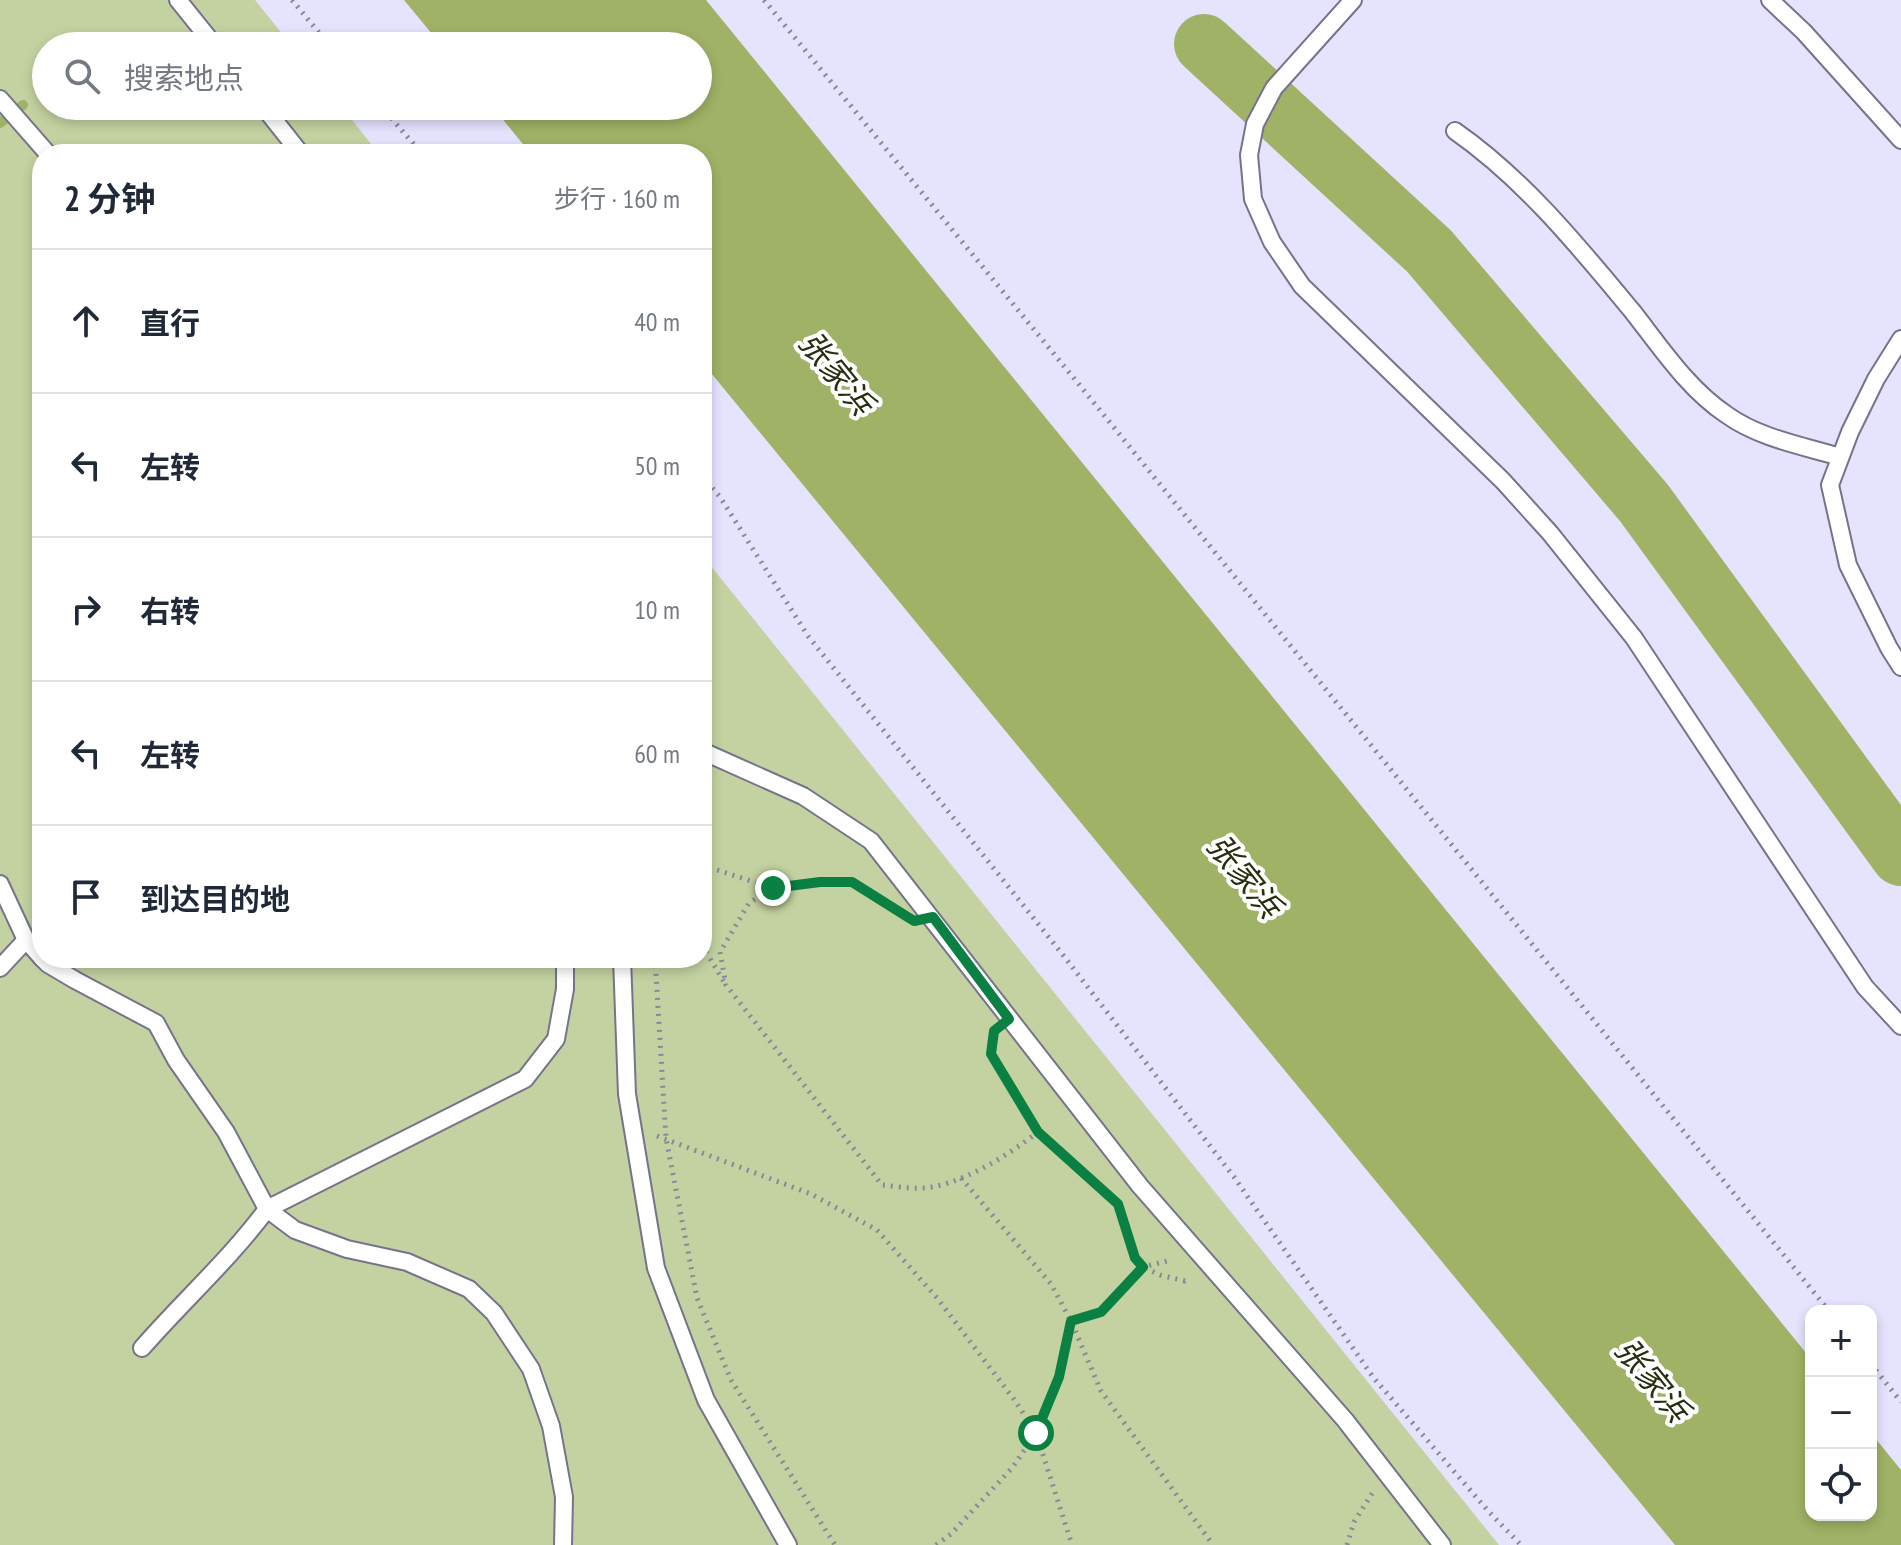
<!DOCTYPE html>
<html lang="zh">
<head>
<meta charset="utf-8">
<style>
  body { margin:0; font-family:"PT Sans Narrow","Noto Sans SC",sans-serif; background:#f2f2f3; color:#1f2937 }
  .controls { position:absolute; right:24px; bottom:24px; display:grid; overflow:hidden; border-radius:16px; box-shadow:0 4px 12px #0003 }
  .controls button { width:72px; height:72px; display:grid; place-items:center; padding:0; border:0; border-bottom:2px solid #e0e1e3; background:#fff; color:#1f2937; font:40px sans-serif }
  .stop { position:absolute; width:24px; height:24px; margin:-18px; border:6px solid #0b8043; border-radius:50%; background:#fff }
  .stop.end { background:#0b8043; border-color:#fff; box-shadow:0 2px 8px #0008 }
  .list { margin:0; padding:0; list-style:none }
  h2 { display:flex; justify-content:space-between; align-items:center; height:104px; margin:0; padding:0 32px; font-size:34px }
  h2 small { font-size:26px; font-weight:400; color:#747a83 }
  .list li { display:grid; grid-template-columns:52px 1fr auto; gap:24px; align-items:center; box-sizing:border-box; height:144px; padding:0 32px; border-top:2px solid #e0e1e3 }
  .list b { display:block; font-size:30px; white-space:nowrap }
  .list em { font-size:26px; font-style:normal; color:#747a83 }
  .icon { flex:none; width:44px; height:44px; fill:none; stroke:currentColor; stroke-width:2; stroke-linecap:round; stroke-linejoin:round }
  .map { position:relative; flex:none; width:1901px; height:1545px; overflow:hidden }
  .search { position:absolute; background:#fff; box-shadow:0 4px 12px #0003; left:32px; top:32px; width:680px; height:88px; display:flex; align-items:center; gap:20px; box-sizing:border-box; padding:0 28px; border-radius:44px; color:#747a83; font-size:30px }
  .panel { position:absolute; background:#fff; box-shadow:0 4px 12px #0003; left:32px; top:144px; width:680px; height:824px; border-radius:32px }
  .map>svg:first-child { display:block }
  .green { fill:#c4d2a1 }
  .water { fill:#a0b266 }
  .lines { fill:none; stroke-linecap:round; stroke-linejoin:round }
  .stream { stroke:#a0b266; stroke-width:10 }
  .river { stroke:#a0b266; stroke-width:60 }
  .service-casing { stroke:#76738b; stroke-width:20 }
  .path { stroke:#89889b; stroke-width:5; stroke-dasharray:2 6; stroke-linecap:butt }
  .service { stroke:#fff; stroke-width:16 }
  .route { stroke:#0b8043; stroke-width:10 }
  .labels { text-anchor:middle; stroke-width:8; stroke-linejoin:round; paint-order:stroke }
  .water-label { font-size:32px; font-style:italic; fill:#282f0e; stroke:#fff }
</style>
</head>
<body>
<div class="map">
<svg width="1901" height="1545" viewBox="0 0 1901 1545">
  <rect width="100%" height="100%" fill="#e5e3fe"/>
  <polygon class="green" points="0,0 255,0 292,46 46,46 46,106 341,106 379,154 42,154 42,958 702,958 702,555 1499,1545 0,1545"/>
  <polygon class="water" points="404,0 706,0 1811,1359 1811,1515 1871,1515 1871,1433 1901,1470 1901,1545 1675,1545 702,362 702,154 531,154 492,106 698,106 698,46 442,46"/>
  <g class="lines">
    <polyline class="stream" points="0,123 23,105"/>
    <polyline class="river" points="1204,44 1429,251 1644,503 1901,856"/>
    <defs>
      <g id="service">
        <polyline points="178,0 215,46"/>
        <polyline points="1353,0 1274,88 1255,124 1249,155 1253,199 1272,242 1302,286 1503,481 1550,533 1634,638 1865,987 1901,1026"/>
        <polyline points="1770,0 1804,32 1901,140"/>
        <polyline points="0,99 48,154"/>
        <polyline points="263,106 301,154"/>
        <path d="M1455,131C1525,180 1579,247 1633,312C1661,348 1689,390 1727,415C1759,438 1803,446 1840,457"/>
        <polyline points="1901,339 1876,379 1850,432 1830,485 1848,565 1889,648 1901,667"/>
        <polyline points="702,751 803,796 871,841 1140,1186 1345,1420 1442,1545"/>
        <polyline points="0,884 26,940 42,958"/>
        <polyline points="42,958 48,964 75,980 156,1023 176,1060 226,1132 267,1209 525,1079 556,1039 565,989 565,958"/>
        <polyline points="622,958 627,1094 656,1268 706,1400 788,1545"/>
        <polyline points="0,968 26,940"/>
        <path d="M142,1348C183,1301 230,1259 267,1209L295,1230L347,1249L407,1262L469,1289L494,1313L531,1369L551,1426L564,1497L563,1545"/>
      </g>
    </defs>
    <use href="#service" class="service-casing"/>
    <g class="path">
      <polyline points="292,0 330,46"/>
      <polyline points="764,0 1086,393 1829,1311"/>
      <polyline points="381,106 422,154"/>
      <polyline points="702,476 720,497 808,636 1063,955 1234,1177 1373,1377 1489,1512 1521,1545"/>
      <polyline points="702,865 772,888"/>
      <path d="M888,906L852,882H820L773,888L749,903L720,952L726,985L882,1185C894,1186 907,1189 920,1188C957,1188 1010,1154 1038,1132"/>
      <polyline points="702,945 724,982"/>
      <polyline points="655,958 666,1138 697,1298 731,1380 835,1545"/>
      <polyline points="993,1036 991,1054 1038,1132 1118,1204 1135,1258 1143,1267 1160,1275 1185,1281 1188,1279"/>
      <polyline points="657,1136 811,1194 877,1230 937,1298 1016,1402 1036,1433 1072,1545"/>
      <polyline points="961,1178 1051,1284 1071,1321 1101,1391 1213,1545"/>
      <polyline points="1871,1364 1901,1402"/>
      <polyline points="936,1545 951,1534 1012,1468 1036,1433 1059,1377 1071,1321 1101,1312 1143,1267 1171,1260"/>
      <polyline points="1347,1545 1354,1522 1373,1492"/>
    </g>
    <use href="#service" class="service"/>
  </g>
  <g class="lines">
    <polyline class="route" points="773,888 820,882 852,882 914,921 933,917 1009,1019 994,1031 991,1054 1038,1132 1118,1204 1135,1258 1143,1267 1101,1312 1071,1321 1059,1377 1036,1433"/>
  </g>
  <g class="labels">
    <g class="water-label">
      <text transform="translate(836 373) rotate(51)" y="11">张家浜</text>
      <text transform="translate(1244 876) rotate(51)" y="11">张家浜</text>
      <text transform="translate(1652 1380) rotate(51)" y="11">张家浜</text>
    </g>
  </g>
</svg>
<div class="controls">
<button>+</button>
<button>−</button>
<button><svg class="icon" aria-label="locate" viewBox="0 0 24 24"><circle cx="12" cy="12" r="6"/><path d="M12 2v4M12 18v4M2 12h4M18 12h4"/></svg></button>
</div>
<div class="stop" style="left:1036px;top:1433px"></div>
<div class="stop end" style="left:773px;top:888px"></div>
<div class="search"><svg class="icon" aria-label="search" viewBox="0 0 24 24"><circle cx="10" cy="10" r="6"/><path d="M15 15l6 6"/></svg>搜索地点</div>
<section class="panel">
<h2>2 分钟<small>步行 · 160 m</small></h2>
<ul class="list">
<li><svg class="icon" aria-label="ahead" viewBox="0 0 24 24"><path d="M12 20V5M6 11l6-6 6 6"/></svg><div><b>直行</b></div><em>40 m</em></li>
<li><svg class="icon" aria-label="left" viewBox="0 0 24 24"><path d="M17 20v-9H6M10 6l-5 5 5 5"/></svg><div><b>左转</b></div><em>50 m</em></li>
<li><svg class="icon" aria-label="right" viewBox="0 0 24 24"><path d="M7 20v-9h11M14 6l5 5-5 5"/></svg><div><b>右转</b></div><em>10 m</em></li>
<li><svg class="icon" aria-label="left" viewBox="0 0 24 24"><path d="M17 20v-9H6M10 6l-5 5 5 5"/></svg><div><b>左转</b></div><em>60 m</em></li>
<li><svg class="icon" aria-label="arrive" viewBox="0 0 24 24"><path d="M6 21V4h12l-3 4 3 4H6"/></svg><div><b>到达目的地</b></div></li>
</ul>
</section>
</div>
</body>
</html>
